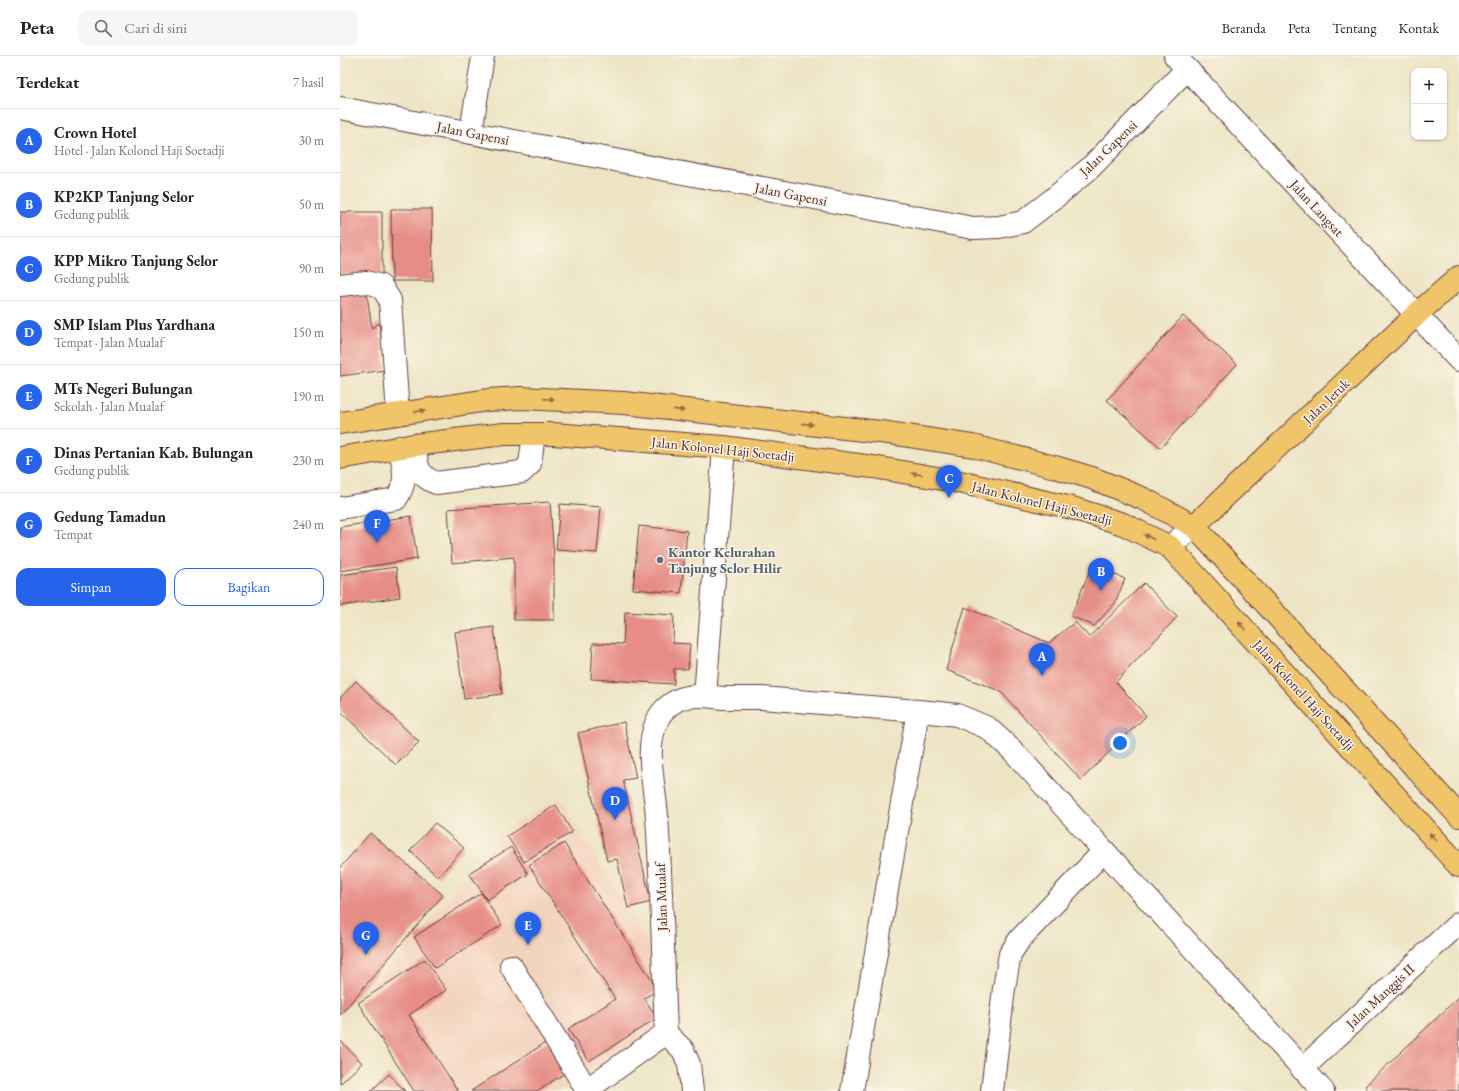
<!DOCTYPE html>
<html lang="id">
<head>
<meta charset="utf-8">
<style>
  body { margin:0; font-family:"EB Garamond",serif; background:#f6f6f6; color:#222 }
  .controls { position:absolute; right:12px; top:12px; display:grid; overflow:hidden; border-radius:8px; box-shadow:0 1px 3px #0004 }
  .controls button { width:36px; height:36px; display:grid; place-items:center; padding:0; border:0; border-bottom:1px solid #e0e0e0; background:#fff; color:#222; font:20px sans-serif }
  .you { position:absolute; left:780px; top:687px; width:14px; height:14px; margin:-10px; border:3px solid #fff; border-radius:50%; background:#1a73e8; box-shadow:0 0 0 6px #1a73e833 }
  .badge { display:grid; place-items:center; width:26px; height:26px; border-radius:50%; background:#2563eb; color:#fff; font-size:13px; font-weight:700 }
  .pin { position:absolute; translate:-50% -33px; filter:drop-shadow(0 1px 2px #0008) }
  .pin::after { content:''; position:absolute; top:21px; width:14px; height:12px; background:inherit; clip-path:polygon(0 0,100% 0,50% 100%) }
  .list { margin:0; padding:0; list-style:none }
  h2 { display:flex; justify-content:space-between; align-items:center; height:52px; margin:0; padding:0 16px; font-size:17px }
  h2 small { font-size:13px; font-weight:400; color:#767676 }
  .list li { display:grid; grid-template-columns:26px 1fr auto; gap:12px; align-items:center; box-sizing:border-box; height:64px; padding:0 16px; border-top:1px solid #e0e0e0 }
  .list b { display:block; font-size:15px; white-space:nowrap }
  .list p { margin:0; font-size:13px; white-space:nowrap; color:#767676 }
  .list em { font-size:13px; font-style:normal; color:#767676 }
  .actions { display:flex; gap:8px; padding:12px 16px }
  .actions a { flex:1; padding:9px 0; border:1px solid #2563eb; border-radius:12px; text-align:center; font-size:14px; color:#2563eb }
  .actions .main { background:#2563eb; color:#fff }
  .icon { flex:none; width:22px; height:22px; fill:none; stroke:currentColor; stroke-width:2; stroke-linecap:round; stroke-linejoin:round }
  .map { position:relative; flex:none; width:1119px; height:1035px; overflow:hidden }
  header { display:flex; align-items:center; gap:24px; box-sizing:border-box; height:56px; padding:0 20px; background:#fff; border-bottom:1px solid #e0e0e0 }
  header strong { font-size:19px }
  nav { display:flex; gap:22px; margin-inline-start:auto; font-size:14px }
  .search { width:280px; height:36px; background:#f6f6f6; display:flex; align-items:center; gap:10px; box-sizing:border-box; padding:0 14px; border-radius:12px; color:#767676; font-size:15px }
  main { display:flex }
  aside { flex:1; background:#fff }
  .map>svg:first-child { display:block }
  .built { fill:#f3d4bf }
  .building { fill:#e68d86 }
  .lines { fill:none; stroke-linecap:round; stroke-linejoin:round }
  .minor-casing { stroke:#623d42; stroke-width:24 }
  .major-casing { stroke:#623d42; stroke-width:24 }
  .highway-casing { stroke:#623d42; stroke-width:24 }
  .minor { stroke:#fff; stroke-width:22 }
  .major { stroke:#f0c469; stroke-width:22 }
  .highway { stroke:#f0c469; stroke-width:22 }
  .oneway { fill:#956947 }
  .service-dot { fill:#5c6f8a; stroke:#fcf5e5; stroke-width:1.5 }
  .labels { text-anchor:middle; stroke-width:3; stroke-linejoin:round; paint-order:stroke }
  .street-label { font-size:14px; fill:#4a1f2b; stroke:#fcf5e5 }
  .service-label { font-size:14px; font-weight:bold; fill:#4e5e75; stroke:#fcf5e5; text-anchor:start }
</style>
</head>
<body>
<header>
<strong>Peta</strong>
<div class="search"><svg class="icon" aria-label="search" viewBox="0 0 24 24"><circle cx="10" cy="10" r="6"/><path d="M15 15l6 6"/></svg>Cari di sini</div>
<nav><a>Beranda</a><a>Peta</a><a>Tentang</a><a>Kontak</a></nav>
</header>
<main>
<aside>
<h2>Terdekat<small>7 hasil</small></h2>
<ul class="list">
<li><span class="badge">A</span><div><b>Crown Hotel</b><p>Hotel · Jalan Kolonel Haji Soetadji</p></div><em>30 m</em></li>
<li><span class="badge">B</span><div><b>KP2KP Tanjung Selor</b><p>Gedung publik</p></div><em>50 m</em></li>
<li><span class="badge">C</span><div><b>KPP Mikro Tanjung Selor</b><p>Gedung publik</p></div><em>90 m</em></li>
<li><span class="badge">D</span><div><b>SMP Islam Plus Yardhana</b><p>Tempat · Jalan Mualaf</p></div><em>150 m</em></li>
<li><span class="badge">E</span><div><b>MTs Negeri Bulungan</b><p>Sekolah · Jalan Mualaf</p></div><em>190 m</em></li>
<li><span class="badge">F</span><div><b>Dinas Pertanian Kab. Bulungan</b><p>Gedung publik</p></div><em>230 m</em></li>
<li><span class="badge">G</span><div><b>Gedung Tamadun</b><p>Tempat</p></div><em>240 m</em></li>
</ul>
<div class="actions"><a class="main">Simpan</a><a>Bagikan</a></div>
</aside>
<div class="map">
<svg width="1119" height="1035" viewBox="0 0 1119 1035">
  <rect width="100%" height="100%" fill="#fcf5e5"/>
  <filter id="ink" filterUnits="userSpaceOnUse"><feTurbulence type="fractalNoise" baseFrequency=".025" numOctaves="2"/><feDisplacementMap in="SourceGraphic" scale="8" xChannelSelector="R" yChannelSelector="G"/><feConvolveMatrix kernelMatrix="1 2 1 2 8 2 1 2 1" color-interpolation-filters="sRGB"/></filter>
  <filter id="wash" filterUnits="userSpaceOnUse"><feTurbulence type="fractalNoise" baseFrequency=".012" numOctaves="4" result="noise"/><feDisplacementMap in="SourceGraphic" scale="16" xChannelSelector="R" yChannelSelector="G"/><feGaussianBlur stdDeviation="0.9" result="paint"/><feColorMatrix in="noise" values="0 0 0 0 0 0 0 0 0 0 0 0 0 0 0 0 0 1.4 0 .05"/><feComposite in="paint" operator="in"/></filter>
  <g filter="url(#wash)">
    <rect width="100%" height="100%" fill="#ece4c3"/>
    <polygon class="built" points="220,741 288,852 312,897 314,973 219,1035 75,1035 18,947 167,772"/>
    <g id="blocks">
      <g class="building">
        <polygon points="51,153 92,153 93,225 52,225"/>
        <rect x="0" y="156" width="42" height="63"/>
        <polygon points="26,233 32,272 39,267 46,314 0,320 0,237"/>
        <polygon points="843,260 897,308 821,392 767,344"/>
        <polygon points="210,446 214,502 214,564 174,564 174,501 112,507 108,453"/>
        <polygon points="220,448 261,451 257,497 216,494"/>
        <polygon points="71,460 77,503 0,515 0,471"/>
        <polygon points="299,470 347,475 341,537 293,533"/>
        <polygon points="752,509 785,523 775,547 754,570 731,560"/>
        <polygon points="56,511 60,541 0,550 0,519"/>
        <polygon points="804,527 837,561 776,626 806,660 741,724 660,635 606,614 625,551 709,587 735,566 749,581"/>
        <polygon points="285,556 334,559 333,587 350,588 348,613 334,613 334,628 251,623 253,587 283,588"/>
        <polygon points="154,571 162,638 124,643 115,576"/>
        <polygon points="16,625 79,686 56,709 0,655 0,642"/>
        <polygon points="284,666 296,722 283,724 311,846 288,852 277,803 267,805 238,677"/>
        <polygon points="216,749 232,776 184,806 167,780"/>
        <polygon points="95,767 124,792 98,821 70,795"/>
        <polygon points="30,777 103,839 0,959 0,812"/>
        <polygon points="224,787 318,934 304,942 317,962 249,1005 228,973 275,943 189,809"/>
        <polygon points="171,791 188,818 147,844 129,817"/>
        <polygon points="141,837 162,869 95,912 74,881"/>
        <polygon points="85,903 106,934 69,959 118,1035 74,1035 18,947"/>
        <polygon points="1119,941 1119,1035 1029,1035 1025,1030"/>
        <polygon points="0,984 22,1007 0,1028"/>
        <polygon points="208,985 228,1015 198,1035 131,1035"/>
        <polygon points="49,1018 65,1035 31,1035"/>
      </g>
    </g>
  </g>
  <g filter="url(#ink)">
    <use href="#blocks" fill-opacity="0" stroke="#623d42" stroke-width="1"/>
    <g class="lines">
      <defs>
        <g id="minor">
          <polyline points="835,0 1119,304"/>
          <polyline points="0,52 633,172 659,171 683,166 713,143 750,112 847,13"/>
          <polyline points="131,76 143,0"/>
          <polyline points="0,229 26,226 41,230 50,244 58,358"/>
          <path d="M74,389C78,409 75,418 96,427L182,416L190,408L194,378"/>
          <polyline points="384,391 365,640 383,642 422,642 590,656 617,659 648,672 673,695 983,1035"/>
          <path d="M0,452L56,443C69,424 63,412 60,391"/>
          <polyline points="830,491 854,470"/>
          <polyline points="171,910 247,1034"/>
          <polyline points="326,977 343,994 349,1008 352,1035"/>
          <polyline points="962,1013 1119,867"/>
          <path d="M245,1035L326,977C323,905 322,833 317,761C315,731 304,693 317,665C321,654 335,643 347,641C352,640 359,640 365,640"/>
          <polyline points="512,1035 578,655"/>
          <polyline points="652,1035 664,932 670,898 680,883 764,795"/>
        </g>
        <polyline id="major" points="854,470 1077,258 1119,221"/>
        <g id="highway">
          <polyline points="0,367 148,344 181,342 284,347 549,377 633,390 715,411 752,422 804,443 854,470 939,562 1119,760"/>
          <polyline points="0,402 74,389 164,378 213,378 384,391 533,411 615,425 732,452 783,468 830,491 1119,810"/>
        </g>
      </defs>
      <use href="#minor" class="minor-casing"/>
      <use href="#major" class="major-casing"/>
      <use href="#highway" class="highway-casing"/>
      <use href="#minor" class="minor"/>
      <use href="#major" class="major"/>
      <use href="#highway" class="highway"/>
    </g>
    <defs><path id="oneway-solid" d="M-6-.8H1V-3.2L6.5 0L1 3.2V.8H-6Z"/></defs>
    <g class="oneway">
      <use href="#oneway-solid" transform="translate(209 343) rotate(3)"/>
      <use href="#oneway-solid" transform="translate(339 354) rotate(6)"/>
      <use href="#oneway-solid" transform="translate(80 355) rotate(-9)"/>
      <use href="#oneway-solid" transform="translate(468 368) rotate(6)"/>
      <use href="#oneway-solid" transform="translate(577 418) rotate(-171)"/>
      <use href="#oneway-solid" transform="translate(809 481) rotate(-153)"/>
      <use href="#oneway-solid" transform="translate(902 570) rotate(-132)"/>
      <use href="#oneway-solid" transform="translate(1093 781) rotate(-132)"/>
    </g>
  </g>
  <circle class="service-dot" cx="320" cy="504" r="4"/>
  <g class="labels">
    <g class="street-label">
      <text transform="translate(133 77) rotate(11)" y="5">Jalan Gapensi</text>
      <text transform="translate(768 92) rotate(-44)" y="5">Jalan Gapensi</text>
      <text transform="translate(451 138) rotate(11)" y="5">Jalan Gapensi</text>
      <text transform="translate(977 152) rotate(47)" y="5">Jalan Langsat</text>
      <text transform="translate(986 345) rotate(-44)" y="5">Jalan Jeruk</text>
      <text transform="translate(383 393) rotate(6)" y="5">Jalan Kolonel Haji Soetadji</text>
      <text transform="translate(702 447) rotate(14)" y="5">Jalan Kolonel Haji Soetadji</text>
      <text transform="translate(964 639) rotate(48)" y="5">Jalan Kolonel Haji Soetadji</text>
      <text transform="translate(321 841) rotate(-92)" y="5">Jalan Mualaf</text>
      <text transform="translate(1040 940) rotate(-43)" y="5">Jalan Manggis II</text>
    </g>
    <g class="service-label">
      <text x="328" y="501">Kantor Kelurahan<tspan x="328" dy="16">Tanjung Selor Hilir</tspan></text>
    </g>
  </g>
</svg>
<div class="controls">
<button>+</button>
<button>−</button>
</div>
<div class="you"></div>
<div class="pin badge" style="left:702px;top:620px">A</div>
<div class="pin badge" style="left:761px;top:535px">B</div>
<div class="pin badge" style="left:609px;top:442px">C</div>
<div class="pin badge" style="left:275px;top:764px">D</div>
<div class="pin badge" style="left:188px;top:889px">E</div>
<div class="pin badge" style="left:37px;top:487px">F</div>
<div class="pin badge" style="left:26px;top:899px">G</div>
</div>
</main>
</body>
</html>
